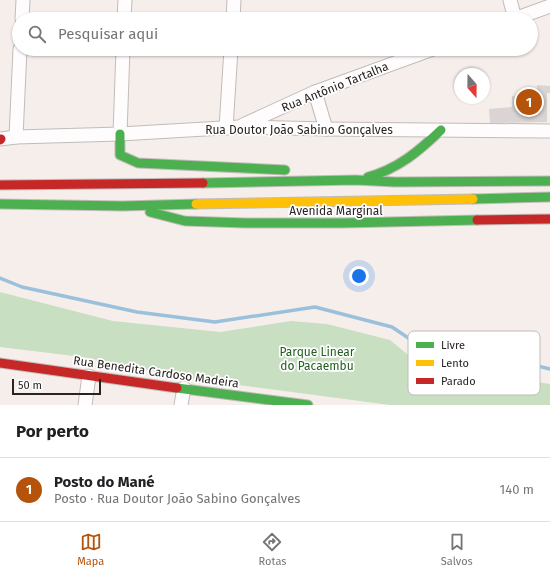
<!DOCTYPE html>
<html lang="pt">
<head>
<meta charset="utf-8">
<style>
  body { margin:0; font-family:"Fira Sans",sans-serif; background:#f6f6f6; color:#202124 }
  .compass { position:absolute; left:454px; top:68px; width:36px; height:36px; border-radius:50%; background:#fff; box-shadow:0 1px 3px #0004; rotate:160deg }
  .scale { position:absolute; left:12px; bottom:10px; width:89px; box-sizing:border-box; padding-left:4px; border:2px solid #292422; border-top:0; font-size:11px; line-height:14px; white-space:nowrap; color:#292422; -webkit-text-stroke:3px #fff; paint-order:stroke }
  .you { position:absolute; left:359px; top:276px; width:14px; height:14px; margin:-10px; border:3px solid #fff; border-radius:50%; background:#1a73e8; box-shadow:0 0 0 6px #1a73e833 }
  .badge { display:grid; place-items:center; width:26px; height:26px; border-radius:50%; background:#b45309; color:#fff; font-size:13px; font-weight:700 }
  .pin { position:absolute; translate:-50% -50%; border:2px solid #fff; box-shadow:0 1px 4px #0006 }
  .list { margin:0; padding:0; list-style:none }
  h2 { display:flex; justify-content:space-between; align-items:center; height:52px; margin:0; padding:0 16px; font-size:17px }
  h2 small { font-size:13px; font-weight:400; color:#757577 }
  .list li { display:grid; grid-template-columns:26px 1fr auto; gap:12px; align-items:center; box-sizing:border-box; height:64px; padding:0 16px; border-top:1px solid #e0e0e0 }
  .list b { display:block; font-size:15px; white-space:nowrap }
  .list p { margin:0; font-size:13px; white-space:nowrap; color:#757577 }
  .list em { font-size:13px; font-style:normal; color:#757577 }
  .icon { flex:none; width:22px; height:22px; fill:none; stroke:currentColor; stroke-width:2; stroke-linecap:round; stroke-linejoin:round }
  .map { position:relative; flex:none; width:550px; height:405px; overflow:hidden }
  .search { position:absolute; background:#fff; box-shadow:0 1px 3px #0004; left:12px; right:12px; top:12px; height:44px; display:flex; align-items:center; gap:10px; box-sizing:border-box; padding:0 14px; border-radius:22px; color:#757577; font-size:15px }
  .sheet { height:116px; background:#fff }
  nav { display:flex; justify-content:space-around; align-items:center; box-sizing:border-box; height:56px; border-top:1px solid #e0e0e0; background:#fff; font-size:11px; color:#757577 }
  nav a { display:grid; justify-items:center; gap:2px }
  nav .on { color:#b45309 }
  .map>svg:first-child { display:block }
  .green { fill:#c9dfc2 }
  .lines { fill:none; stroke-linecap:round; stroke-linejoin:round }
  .stream { stroke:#9ac0dc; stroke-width:3.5 }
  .building { fill:#dad4d4 }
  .street-casing { stroke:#c1bcba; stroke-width:15 }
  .fast-casing { stroke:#c1bcba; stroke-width:11 }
  .slow-casing { stroke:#c1bcba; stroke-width:11 }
  .jam-casing { stroke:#c1bcba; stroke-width:11 }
  .street { stroke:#fefcfc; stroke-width:13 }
  .fast { stroke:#4caf50; stroke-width:9 }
  .slow { stroke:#ffc107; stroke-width:9 }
  .jam { stroke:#c62828; stroke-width:9 }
  .labels { text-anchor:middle; stroke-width:3.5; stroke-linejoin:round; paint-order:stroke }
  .street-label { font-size:12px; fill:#292422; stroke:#fff }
  .park-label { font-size:12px; fill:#215e1d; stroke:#fff }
  .key { fill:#fff; stroke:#bfbdbd; stroke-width:1 }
  .key-label { font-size:11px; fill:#292422 }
</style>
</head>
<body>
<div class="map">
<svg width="550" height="405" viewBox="0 0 550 405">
  <rect width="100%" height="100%" fill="#f6eeeb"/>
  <polygon class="green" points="0,292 113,321 220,332 291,321 327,324 390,340 430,373 491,375 550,384 550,405 390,405 200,380 82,357 0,347"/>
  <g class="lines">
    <polyline class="stream" points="0,278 22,287 137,312 215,322 315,307 392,327 444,362 526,363 550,369"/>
  </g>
  <polygon class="building" points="537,85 550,86 550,93 547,93 547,122 490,123 489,109 512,107 512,96 537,94"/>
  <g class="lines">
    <defs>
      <g id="street">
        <polyline points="510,0 515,19"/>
        <polyline points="22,19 23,0"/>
        <polyline points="124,19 125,0"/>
        <polyline points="233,19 234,0"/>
        <polyline points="514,19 550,6"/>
        <polyline points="315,92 326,129"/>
        <polyline points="243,125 315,92 433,49"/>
        <polyline points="226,128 231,49"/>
        <polyline points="120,134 123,49"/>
        <polyline points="16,137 20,49"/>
        <polyline points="0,139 16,137 120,134 239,127 326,129 550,131"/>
        <polyline points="85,405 89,376"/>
        <polyline points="181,405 184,388"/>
      </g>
      <g id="fast">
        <polyline points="120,134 120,155 138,163 285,170"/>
        <path d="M368,177C398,169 419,151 441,130"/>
        <polyline points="203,183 356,180 395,182 550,181"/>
        <polyline points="473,199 550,197"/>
        <polyline points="0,204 123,206 196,204"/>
        <polyline points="150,212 185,221 245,223 343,223 477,220"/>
        <polyline points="177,388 308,405"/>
      </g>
      <polyline id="slow" points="196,204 473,199"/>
      <g id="jam">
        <polyline points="0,140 1,139"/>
        <polyline points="0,185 203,183"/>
        <polyline points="477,220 550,219"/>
        <polyline points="0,363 177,388"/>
      </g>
    </defs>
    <use href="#street" class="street-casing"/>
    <use href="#fast" class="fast-casing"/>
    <use href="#slow" class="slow-casing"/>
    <use href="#jam" class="jam-casing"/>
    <use href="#street" class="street"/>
    <use href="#fast" class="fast"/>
    <use href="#slow" class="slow"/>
    <use href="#jam" class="jam"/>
  </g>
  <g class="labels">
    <g class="street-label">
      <text transform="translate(335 87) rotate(-22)" y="4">Rua Antônio Tartalha</text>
      <text x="299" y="134">Rua Doutor João Sabino Gonçalves</text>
      <text x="336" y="215">Avenida Marginal</text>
      <text transform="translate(156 372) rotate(8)" y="4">Rua Benedita Cardoso Madeira</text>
    </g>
    <g class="park-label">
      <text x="317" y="356">Parque Linear<tspan x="317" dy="14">do Pacaembu</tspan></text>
    </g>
  </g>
  <rect x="408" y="331" width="132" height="64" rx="6" class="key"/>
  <rect x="416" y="342" width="18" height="6" fill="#4caf50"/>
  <rect x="416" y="360" width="18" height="6" fill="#ffc107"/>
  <rect x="416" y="378" width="18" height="6" fill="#c62828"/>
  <g class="key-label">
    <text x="441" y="349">Livre</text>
    <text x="441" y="367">Lento</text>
    <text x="441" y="385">Parado</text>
  </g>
</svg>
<svg class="compass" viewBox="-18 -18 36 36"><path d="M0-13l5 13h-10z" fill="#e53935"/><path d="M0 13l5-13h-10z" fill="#757577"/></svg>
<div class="scale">50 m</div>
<div class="you"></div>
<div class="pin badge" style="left:529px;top:102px">1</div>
<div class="search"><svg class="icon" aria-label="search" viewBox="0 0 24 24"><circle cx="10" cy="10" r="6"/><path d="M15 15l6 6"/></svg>Pesquisar aqui</div>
</div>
<section class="sheet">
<h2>Por perto<small></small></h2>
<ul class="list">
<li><span class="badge">1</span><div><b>Posto do Mané</b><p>Posto · Rua Doutor João Sabino Gonçalves</p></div><em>140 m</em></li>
</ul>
</section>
<nav>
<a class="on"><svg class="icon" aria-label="map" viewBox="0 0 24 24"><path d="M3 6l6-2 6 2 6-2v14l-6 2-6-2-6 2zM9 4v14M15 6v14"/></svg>Mapa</a>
<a><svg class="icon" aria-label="directions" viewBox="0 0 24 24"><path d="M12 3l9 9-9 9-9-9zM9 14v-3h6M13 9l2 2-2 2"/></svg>Rotas</a>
<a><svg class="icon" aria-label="saved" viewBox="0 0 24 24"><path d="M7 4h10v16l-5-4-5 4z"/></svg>Salvos</a>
</nav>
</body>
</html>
